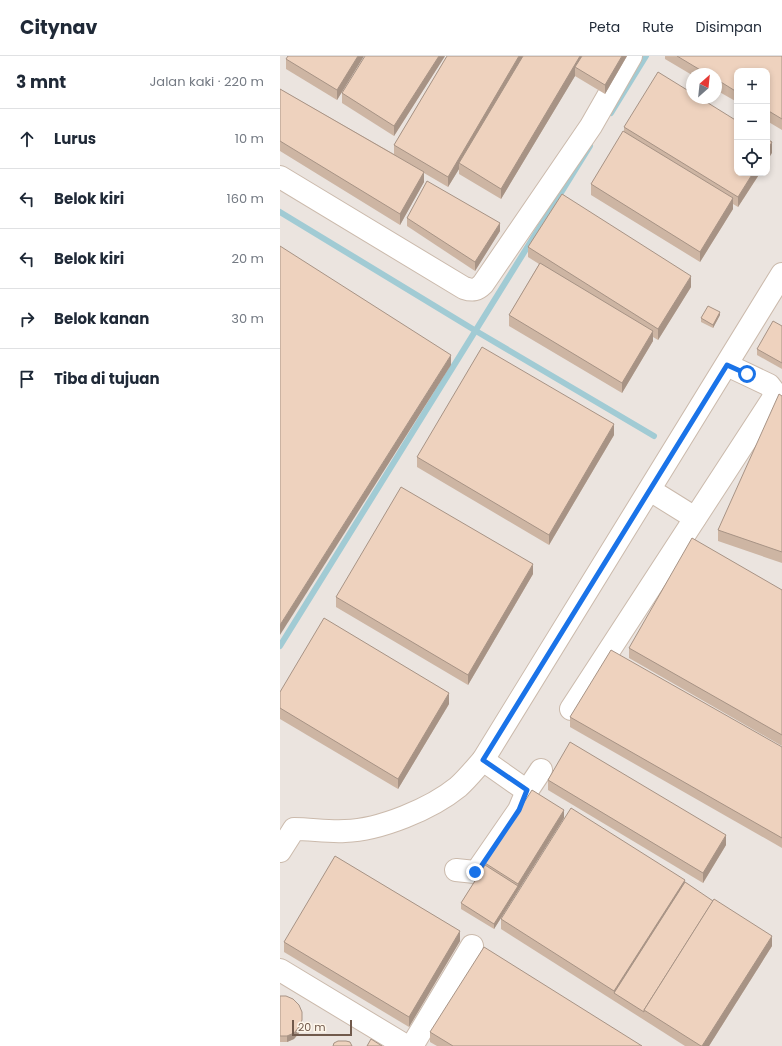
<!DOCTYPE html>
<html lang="id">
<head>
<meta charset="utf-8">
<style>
  body { margin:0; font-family:Poppins,sans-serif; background:#f6f6f7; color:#1f2937 }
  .controls { position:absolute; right:12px; top:12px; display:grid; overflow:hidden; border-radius:8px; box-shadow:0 2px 6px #0003 }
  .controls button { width:36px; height:36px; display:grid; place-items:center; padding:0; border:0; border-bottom:1px solid #e0e1e3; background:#fff; color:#1f2937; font:20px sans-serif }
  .compass { position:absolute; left:406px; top:12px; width:36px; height:36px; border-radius:50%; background:#fff; box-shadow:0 2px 6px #0003; rotate:27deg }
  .scale { position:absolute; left:12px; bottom:10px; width:60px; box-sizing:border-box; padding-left:4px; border:2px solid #715a4c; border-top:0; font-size:11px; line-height:14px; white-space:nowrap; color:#715a4c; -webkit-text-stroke:3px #fef6ea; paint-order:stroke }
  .stop { position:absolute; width:12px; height:12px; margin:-9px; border:3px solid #1a73e8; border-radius:50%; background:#fff }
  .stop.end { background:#1a73e8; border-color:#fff; box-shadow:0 1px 4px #0008 }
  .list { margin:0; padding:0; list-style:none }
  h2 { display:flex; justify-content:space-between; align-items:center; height:52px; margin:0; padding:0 16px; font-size:17px }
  h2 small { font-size:13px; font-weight:400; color:#747a83 }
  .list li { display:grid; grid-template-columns:26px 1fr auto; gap:12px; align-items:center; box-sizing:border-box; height:60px; padding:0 16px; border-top:1px solid #e0e1e3 }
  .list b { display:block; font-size:15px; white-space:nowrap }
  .list em { font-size:13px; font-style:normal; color:#747a83 }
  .icon { flex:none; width:22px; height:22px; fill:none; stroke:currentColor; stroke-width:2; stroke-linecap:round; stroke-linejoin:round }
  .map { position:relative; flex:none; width:502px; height:990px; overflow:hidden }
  header { display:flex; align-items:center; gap:24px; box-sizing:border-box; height:56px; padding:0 20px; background:#fff; border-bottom:1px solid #e0e1e3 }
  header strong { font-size:19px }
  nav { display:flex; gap:22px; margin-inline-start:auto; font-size:14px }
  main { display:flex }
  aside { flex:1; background:#fff }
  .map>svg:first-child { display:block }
  .industrial { fill:#ebe4df; fill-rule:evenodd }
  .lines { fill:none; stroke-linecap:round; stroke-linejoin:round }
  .stream { stroke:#a1cbd4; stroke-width:6 }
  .minor-casing { stroke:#cbbaac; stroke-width:24 }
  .minor { stroke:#fff; stroke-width:22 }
  .wall { fill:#cdb5a3 }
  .shaded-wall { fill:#a79385 }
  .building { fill:#eed2be; stroke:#a79385 }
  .route { stroke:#1a73e8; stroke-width:5 }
</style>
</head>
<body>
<header>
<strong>Citynav</strong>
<nav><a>Peta</a><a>Rute</a><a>Disimpan</a></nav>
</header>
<main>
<aside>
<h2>3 mnt<small>Jalan kaki · 220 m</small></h2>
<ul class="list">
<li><svg class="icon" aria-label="ahead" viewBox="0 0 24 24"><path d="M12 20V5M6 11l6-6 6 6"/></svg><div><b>Lurus</b></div><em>10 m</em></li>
<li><svg class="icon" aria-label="left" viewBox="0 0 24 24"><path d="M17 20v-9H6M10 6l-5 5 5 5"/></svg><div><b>Belok kiri</b></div><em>160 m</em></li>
<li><svg class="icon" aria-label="left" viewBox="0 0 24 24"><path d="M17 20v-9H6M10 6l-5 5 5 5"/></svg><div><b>Belok kiri</b></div><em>20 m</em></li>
<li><svg class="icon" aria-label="right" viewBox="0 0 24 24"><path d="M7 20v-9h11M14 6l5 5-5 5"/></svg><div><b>Belok kanan</b></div><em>30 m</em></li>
<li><svg class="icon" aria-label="arrive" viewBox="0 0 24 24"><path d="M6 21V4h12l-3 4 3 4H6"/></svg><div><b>Tiba di tujuan</b></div></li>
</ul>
</aside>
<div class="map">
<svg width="502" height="990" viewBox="0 0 502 990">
  <rect width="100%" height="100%" fill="#fbf2e5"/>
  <path class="industrial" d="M0,0H502V990H0ZM457,15H487V117H457ZM412,18H436V42H412Z"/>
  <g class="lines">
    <g class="stream">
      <polyline points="331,57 366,0"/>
      <polyline points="0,156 196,275 374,380"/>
      <polyline points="0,590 310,90"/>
    </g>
    <defs>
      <g id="minor">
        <path d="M0,121L184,232C193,235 197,234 203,228L311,70L351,0"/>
        <polyline points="370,434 415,462"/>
        <polyline points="291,653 494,341 495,337 489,329 447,309"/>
        <polyline points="247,735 261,714"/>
        <path d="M0,795L14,773C31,773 48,776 65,775C100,774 151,753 178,731C187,723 195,713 203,704L502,218"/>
        <polyline points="176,814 195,816 199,812 239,754 247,735 203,704"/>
        <polyline points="0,914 126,990"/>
        <polyline points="132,990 192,890"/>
      </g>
    </defs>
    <use href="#minor" class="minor-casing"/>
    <use href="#minor" class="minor"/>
  </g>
  <g class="wall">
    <polygon points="84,0 57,44 6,13 6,3"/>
    <polygon points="85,0 165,0 114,80 62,47 62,37"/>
    <polygon points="167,0 347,0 325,38 295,20 221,143 179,118 179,113 168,131 144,117 144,126 120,169 0,95 0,33 114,98 114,89"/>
    <polygon points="385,0 502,0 502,74 487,65 487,15 457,15 457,46 436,34 436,18 412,18 412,19 385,3"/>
    <polygon points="344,71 457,117 480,117 458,151 453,148 453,153 420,206 311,139 311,128 344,75"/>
    <polygon points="127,162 220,175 195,215 127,170"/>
    <polygon points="248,191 411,231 378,284 373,281 373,285 342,337 229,270 229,259 259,208 248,201"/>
    <polygon points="440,259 433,272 421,266 421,262"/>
    <polygon points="502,270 502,313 477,299 477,293"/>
    <polygon points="502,340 502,507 438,485 438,474"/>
    <polygon points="334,379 269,489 137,411 137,401"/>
    <polygon points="253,518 188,629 56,551 56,541"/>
    <polygon points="502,534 502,690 349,602 349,592"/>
    <polygon points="0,636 169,648 118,733 0,663"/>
    <polygon points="290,661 502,691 502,792 290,671"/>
    <polygon points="268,724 446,789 423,827 268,734"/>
    <polygon points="284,762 214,873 181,853 181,847 205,809 205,807"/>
    <polygon points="405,826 492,890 429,990 405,990 221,873 221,863"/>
    <polygon points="180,885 129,971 4,896 4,886"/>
    <polygon points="0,940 22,969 19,977 14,983 7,986 0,986"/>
    <polygon points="150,976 362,990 157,990 150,986"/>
  </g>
  <g class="shaded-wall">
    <polygon points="78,0 84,0 57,44 57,34"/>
    <polygon points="159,0 165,0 114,80 114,70"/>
    <polygon points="239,0 245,0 179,107 179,113 168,131 168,121"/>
    <polygon points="300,0 306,0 295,11 295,20 221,143 221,133"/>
    <polygon points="342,0 347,0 325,38 325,29"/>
    <polygon points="492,86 492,97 487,105 487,95"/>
    <polygon points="144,116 144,126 120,169 120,158"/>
    <polygon points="473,117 480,117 458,151 458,141"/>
    <polygon points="453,142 453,153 420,206 420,196"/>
    <polygon points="220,167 220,175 195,215 195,206"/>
    <polygon points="411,220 411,231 378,284 378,273"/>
    <polygon points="440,256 440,259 433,272 433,269"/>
    <polygon points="373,275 373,285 342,337 342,327"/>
    <polygon points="171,299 171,309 0,579 0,569"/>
    <polygon points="334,368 334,379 269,489 269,479"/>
    <polygon points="253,508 253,518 188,629 188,619"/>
    <polygon points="169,637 169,648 118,733 118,723"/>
    <polygon points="284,754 284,762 214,873 214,868 238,830 238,828"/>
    <polygon points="446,779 446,789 423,827 423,817"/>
    <polygon points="405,824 405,835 334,937 334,935"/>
    <polygon points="180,875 180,885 129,971 129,961"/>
    <polygon points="492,880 492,890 429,990 422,990"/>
    <polygon points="22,964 22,969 19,977 14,983 7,986 7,980"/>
  </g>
  <g class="building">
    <polygon points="8,0 78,0 57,34 6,3"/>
    <polygon points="85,0 159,0 114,70 62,37"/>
    <polygon points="167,0 239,0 168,121 114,89"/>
    <polygon points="243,0 300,0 221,133 179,107"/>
    <polygon points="302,0 342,0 325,29 295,11"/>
    <polygon points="397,0 502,0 502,63 487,54 487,15 457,15 457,36 436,23 436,18 427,18"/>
    <polygon points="378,16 412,37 412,42 420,42 457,65 457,117 473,117 458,141 344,71"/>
    <polygon points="0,33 144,116 120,158 0,85"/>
    <polygon points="343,75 453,142 420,196 311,128"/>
    <polygon points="487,83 492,86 487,95"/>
    <polygon points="147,125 220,167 195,206 127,162"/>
    <polygon points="282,138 411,220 378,273 248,191"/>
    <polygon points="0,190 171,299 0,569"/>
    <polygon points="260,207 373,275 342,327 229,259"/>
    <polygon points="428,250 440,256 433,269 421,262"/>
    <polygon points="493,265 502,270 502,307 477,293"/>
    <polygon points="202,291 334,368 269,479 137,401"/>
    <polygon points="499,338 502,340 502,496 438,474"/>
    <polygon points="121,431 253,508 188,619 56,541"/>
    <polygon points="412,482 502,534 502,679 349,592"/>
    <polygon points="44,562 169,637 118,723 0,652 0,636"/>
    <polygon points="331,594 502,691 502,782 290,661"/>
    <polygon points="290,686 446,779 423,817 268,724"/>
    <polygon points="252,734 284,754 238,828 205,807"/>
    <polygon points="291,752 405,824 334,935 221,863"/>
    <polygon points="55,800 180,875 129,961 4,886"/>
    <polygon points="205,809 238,830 214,868 181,847"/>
    <polygon points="405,826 433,845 364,954 364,956 334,937"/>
    <polygon points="434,843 492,880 422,990 421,990 364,954"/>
    <polygon points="204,891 362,990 173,990 150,976"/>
    <polygon points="0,940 6,940 13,943 19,949 22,956 22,964 19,971 14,977 7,980 0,980"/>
    <polygon points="91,983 102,990 87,990"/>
    <polygon points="58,985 66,985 70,986 72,990 53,990 54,987"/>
  </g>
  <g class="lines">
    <polyline class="route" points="195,816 200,812 239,754 247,734 203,704 447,309 467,318"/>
  </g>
</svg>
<div class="controls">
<button>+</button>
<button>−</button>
<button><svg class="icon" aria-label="locate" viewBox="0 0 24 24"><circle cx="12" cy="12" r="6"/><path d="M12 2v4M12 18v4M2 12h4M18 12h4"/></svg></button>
</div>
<svg class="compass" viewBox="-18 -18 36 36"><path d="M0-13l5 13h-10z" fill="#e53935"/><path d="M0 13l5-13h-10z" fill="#747a83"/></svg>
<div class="scale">20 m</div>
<div class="stop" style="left:467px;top:318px"></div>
<div class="stop end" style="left:195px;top:816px"></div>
</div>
</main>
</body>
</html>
